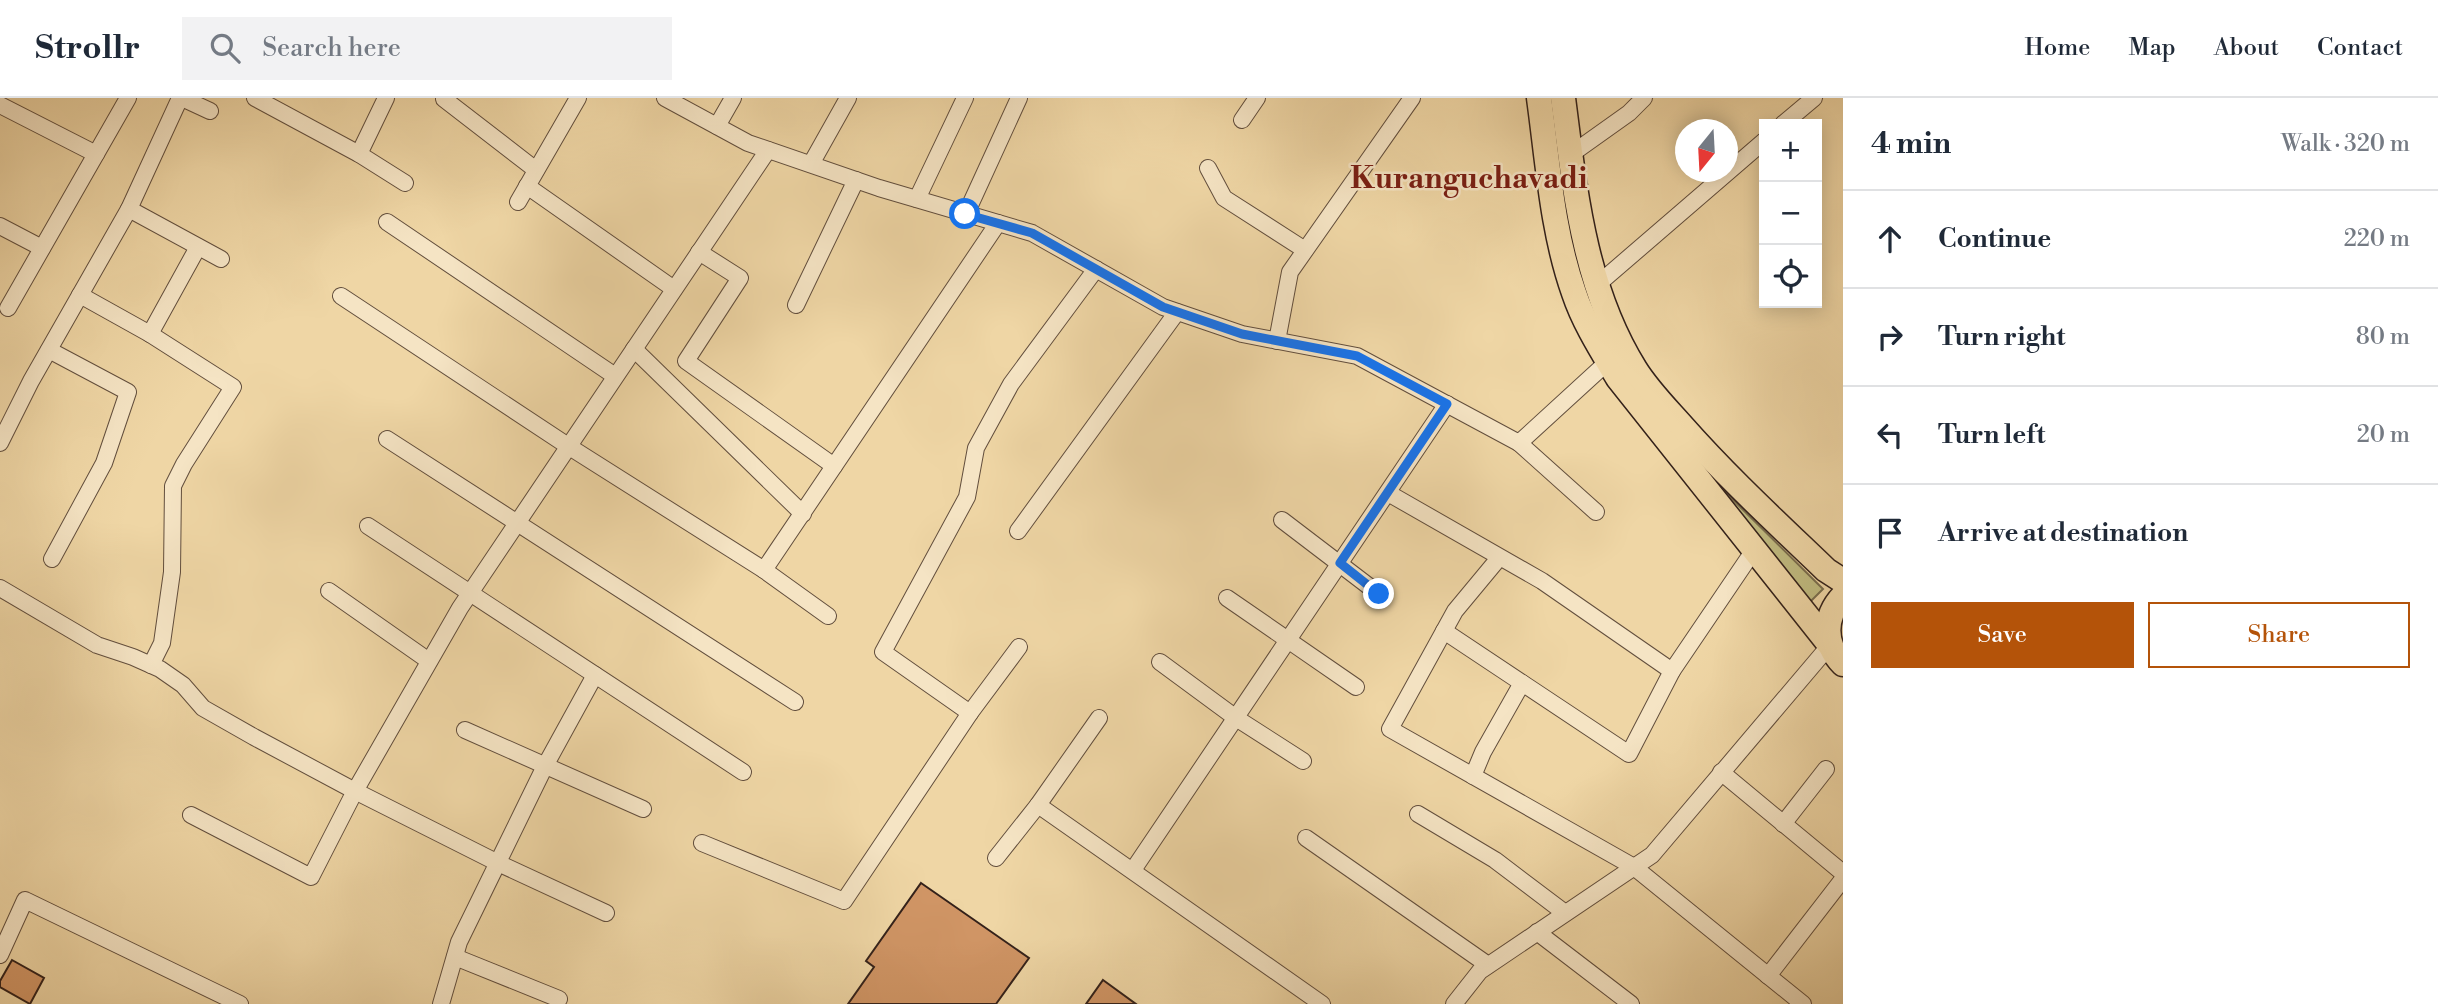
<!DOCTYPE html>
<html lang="en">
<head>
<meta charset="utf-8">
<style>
  body { margin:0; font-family:"Libre Bodoni",serif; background:#f2f2f3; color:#1f2937 }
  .controls { position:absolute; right:21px; top:21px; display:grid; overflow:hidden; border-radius:0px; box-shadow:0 4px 18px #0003 }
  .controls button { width:63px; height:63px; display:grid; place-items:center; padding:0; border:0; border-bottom:2px solid #e0e1e3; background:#fff; color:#1f2937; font:35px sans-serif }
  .compass { position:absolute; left:1675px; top:21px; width:63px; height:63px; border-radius:50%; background:#fff; box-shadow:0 4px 18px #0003; rotate:198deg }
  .stop { position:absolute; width:21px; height:21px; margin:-16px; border:5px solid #1a73e8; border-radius:50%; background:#fff }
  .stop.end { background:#1a73e8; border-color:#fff; box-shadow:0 2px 7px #0008 }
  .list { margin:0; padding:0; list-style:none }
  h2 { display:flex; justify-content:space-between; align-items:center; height:91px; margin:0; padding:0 28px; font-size:30px }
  h2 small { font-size:23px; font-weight:400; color:#747a83 }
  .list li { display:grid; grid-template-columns:46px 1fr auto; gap:21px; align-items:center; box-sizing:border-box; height:98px; padding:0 28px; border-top:2px solid #e0e1e3 }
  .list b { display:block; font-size:26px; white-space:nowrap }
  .list em { font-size:23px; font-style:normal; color:#747a83 }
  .actions { display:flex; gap:14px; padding:21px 28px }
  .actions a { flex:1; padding:16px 0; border:2px solid #b45309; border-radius:0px; text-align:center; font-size:24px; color:#b45309 }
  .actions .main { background:#b45309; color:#fff }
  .icon { flex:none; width:38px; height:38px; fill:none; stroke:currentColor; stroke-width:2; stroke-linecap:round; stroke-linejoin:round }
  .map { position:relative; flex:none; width:1843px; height:906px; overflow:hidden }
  header { display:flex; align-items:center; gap:42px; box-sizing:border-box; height:98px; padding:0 35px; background:#fff; border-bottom:2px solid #e0e1e3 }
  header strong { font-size:33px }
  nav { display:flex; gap:38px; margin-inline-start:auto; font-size:24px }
  .search { width:490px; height:63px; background:#f2f2f3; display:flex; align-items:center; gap:18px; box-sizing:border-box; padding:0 24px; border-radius:0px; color:#747a83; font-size:26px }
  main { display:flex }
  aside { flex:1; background:#fff }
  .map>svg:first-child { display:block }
  .green { fill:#c1bc81; stroke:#7a6e4e; stroke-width:2 }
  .building { fill:#d09565; stroke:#33211a; stroke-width:2 }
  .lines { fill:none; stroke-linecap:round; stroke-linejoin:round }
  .street-casing { stroke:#624e3d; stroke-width:18 }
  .primary-casing { stroke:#33211a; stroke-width:27 }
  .street { stroke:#f5e4c4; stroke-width:16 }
  .primary { stroke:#efd6a5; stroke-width:24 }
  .route { stroke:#1a73e8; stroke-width:9 }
  .labels { text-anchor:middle; stroke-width:5; stroke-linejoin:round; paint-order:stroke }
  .quarter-label { font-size:30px; font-weight:bold; fill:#7a1f14; stroke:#f5e4c4 }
</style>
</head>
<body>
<header>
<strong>Strollr</strong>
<div class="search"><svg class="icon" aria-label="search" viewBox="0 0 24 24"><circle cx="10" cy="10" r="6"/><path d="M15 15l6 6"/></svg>Search here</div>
<nav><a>Home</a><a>Map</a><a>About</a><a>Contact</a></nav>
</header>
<main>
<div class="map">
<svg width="1843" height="906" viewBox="0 0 1843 906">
  <rect width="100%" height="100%" fill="#efd6a5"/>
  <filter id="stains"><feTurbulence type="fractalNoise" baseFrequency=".00286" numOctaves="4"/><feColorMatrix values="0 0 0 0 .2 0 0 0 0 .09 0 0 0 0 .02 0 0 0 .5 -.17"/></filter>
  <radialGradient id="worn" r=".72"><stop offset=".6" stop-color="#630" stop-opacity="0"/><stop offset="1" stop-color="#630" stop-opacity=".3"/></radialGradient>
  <polygon class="green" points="1724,393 1823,491 1808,506 1720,395"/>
  <g class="building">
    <polygon points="921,785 1029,860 996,906 848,906 874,869 866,863"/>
    <polygon points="12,862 44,880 30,906 0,889 0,883"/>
    <polygon points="1103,882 1136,906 1086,906"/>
  </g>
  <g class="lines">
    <defs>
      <g id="street">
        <polyline points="180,0 129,111 221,161"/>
        <polyline points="182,0 210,13"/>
        <polyline points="255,0 359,56 405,85"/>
        <polyline points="665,0 748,45 879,90 1032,135 1163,209 1242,236 1357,258 1519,345 1613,259"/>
        <polyline points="444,1 536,72"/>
        <polyline points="0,7 96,56"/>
        <polyline points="1242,22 1257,0"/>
        <polyline points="1783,26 1814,0"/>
        <polyline points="717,28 733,0"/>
        <polyline points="359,56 386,0"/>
        <polyline points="1570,57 1629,15 1644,0"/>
        <polyline points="811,66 848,0"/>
        <polyline points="1208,70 1224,100 1305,152"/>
        <polyline points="527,88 674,191"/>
        <polyline points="917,101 965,0"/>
        <polyline points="518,104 578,0"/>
        <polyline points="966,116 1019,0"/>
        <polyline points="387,124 615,278"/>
        <polyline points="0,128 42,150"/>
        <polyline points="699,154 740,180 686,263 834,368"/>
        <polyline points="1597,187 1764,43"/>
        <polyline points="80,197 150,236 233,289 184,366 173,388 172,474 162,545 151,567"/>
        <polyline points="341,198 568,348 764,472 998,125"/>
        <polyline points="796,207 856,82"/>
        <polyline points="8,210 128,0"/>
        <polyline points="150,236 198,149"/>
        <polyline points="1277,243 1290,174 1412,0"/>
        <polyline points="634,251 803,416"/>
        <polyline points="49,252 128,294 104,365 52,461"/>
        <polyline points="387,341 795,604"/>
        <polyline points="0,345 31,283 129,111"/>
        <polyline points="1519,345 1596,414"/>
        <polyline points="1388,395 1542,483 1672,573 1629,656 1444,533"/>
        <polyline points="1282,422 1379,496"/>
        <polyline points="368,428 743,674"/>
        <polyline points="1018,433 1177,214"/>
        <polyline points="1499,460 1455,513 1390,631 1634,769 1803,906"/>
        <polyline points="764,472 828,518"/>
        <polyline points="0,490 97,547 133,559 160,571 183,587 203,610 254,639 355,693 498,765 606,815"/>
        <polyline points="329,493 429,563"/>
        <polyline points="1227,500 1356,589"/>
        <polyline points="1160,564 1236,620 1303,663"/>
        <polyline points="1672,573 1754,452"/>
        <polyline points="970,615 883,554 967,399 976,350 1011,286 1096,171"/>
        <polyline points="465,632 643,711"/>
        <polyline points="1721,674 1843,775"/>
        <polyline points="1473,678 1483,654 1522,585"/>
        <polyline points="1038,707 1322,906"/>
        <polyline points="1418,716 1495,762 1565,815"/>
        <polyline points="191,717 311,779 355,693 460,510 768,52"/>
        <polyline points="1783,726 1826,671"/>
        <polyline points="1306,740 1488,867"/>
        <polyline points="702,745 844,803 970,615 1019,549"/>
        <polyline points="996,760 1038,707 1099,620"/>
        <polyline points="1133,772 1447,306"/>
        <polyline points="1537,834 1631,906"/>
        <polyline points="0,857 25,802 240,906"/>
        <polyline points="455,859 559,901"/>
        <polyline points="1768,878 1843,781"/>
        <polyline points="441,906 459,844 545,668 595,577"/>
        <polyline points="1454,906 1480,873 1652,757 1830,547"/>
      </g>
      <g id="primary">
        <path d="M1539,0C1548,65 1552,133 1574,195C1584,225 1602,253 1618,280L1830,547"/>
        <path d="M1563,0C1575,93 1584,189 1635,271C1648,292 1666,310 1682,328C1727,379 1777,425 1826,472L1843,483"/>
        <path d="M1843,498C1824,518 1823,546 1843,566"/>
      </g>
    </defs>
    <use href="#street" class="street-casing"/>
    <use href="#primary" class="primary-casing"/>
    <use href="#street" class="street"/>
    <use href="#primary" class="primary"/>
  </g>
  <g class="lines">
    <polyline class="route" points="965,116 1032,135 1163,209 1242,236 1357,258 1447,306 1340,465 1379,496"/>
  </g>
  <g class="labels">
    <g class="quarter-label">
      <text x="1469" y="90">Kuranguchavadi</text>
    </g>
  </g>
  <rect width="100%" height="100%" filter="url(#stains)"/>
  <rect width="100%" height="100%" fill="url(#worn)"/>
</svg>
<div class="controls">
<button>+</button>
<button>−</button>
<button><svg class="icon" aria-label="locate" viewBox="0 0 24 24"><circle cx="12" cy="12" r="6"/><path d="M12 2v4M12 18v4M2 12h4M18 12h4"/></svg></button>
</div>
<svg class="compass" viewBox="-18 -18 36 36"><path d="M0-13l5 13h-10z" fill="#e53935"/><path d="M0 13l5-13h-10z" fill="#747a83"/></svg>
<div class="stop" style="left:965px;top:116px"></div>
<div class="stop end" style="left:1379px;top:496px"></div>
</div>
<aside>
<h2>4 min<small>Walk · 320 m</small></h2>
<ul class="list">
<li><svg class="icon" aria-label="ahead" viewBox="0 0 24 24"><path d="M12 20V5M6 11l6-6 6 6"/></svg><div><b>Continue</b></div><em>220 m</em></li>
<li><svg class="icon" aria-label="right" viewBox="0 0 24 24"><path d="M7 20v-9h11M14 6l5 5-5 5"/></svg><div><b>Turn right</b></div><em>80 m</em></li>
<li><svg class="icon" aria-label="left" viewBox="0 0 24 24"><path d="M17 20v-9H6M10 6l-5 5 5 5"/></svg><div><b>Turn left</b></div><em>20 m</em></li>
<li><svg class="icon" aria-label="arrive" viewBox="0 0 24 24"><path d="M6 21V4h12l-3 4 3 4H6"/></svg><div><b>Arrive at destination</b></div></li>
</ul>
<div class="actions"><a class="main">Save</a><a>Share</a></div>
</aside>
</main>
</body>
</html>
